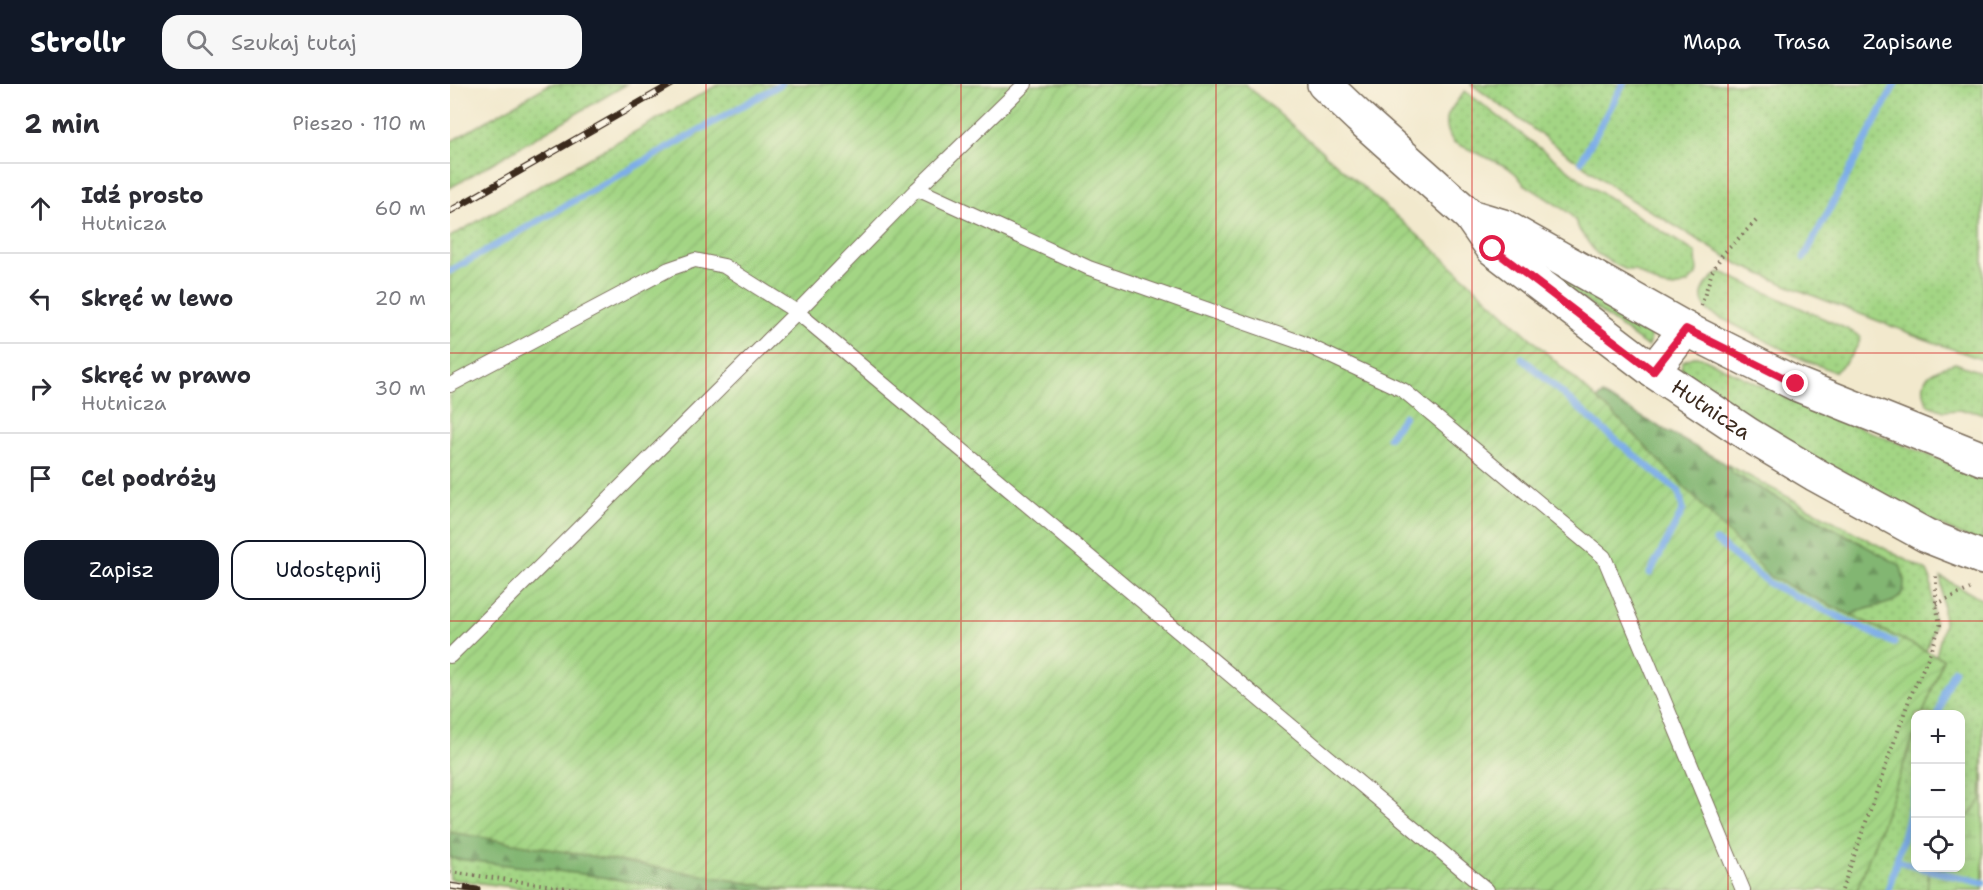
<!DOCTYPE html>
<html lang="pl">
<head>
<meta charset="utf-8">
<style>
  body { margin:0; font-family:"Shantell Sans",sans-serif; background:#f7f7f7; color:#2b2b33 }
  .controls { position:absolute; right:18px; bottom:18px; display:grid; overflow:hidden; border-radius:12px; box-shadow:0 3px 15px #0003 }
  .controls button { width:54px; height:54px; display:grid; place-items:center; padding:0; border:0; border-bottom:2px solid #e1e1e2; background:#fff; color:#2b2b33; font:30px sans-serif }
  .stop { position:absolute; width:18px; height:18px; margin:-14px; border:4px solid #e11d48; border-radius:50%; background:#fff }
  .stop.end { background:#e11d48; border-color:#fff; box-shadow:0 2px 6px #0008 }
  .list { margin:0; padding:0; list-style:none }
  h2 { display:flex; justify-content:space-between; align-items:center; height:78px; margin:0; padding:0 24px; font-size:26px }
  h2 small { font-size:20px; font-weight:400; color:#7c7c81 }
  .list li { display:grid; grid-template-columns:39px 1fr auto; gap:18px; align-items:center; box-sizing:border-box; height:90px; padding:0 24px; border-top:2px solid #e1e1e2 }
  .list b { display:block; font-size:22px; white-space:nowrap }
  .list p { margin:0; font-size:20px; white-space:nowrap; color:#7c7c81 }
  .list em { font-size:20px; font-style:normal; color:#7c7c81 }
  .actions { display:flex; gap:12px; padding:18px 24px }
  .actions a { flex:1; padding:14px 0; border:2px solid #111827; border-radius:18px; text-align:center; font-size:21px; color:#111827 }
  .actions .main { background:#111827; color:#fff }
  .icon { flex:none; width:33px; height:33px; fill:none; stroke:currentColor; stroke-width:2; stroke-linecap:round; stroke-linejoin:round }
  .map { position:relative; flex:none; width:1533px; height:806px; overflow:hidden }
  header { display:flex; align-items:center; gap:36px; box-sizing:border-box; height:84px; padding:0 30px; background:#111827; color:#fff }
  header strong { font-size:28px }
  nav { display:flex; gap:33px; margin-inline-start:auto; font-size:21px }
  .search { width:420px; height:54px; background:#f7f7f7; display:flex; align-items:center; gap:15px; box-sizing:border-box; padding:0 21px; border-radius:18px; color:#7c7c81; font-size:22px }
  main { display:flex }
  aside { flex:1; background:#fff }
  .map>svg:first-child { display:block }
  .grass { fill:url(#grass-dots); stroke:#6f8051; stroke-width:1.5 }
  .forest { fill:url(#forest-firs); stroke:#5e7048; stroke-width:1.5 }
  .wetland { fill:url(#wetland-marsh); stroke:#6f8051; stroke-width:1.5 }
  .garden { fill:url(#garden-furrows); stroke:#6f8051; stroke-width:1.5 }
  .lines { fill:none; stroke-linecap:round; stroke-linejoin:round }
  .stream { stroke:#7dade8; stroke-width:7 }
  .service-casing { stroke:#7b6d5b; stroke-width:16 }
  .secondary-casing { stroke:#7b6d5b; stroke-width:36 }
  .path { stroke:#7b6d5b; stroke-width:4; stroke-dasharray:1.5 4.5; stroke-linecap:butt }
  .service { stroke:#fff; stroke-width:14 }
  .secondary { stroke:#fff; stroke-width:33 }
  .rail-casing { stroke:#3b2a1e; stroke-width:7 }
  .rail { stroke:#fcf5e5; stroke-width:4.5; stroke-dasharray:14; stroke-linecap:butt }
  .route { stroke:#e11d48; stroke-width:8 }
  .grid { fill:none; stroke:#d62828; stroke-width:1.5; stroke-opacity:0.55 }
  .labels { text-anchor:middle; stroke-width:6; stroke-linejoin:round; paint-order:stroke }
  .street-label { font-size:21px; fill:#3b2a1e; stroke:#fcf5e5 }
</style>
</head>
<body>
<header>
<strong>Strollr</strong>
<div class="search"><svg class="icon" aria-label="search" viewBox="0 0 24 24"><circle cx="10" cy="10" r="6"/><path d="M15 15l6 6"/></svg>Szukaj tutaj</div>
<nav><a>Mapa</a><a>Trasa</a><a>Zapisane</a></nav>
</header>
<main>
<aside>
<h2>2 min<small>Pieszo · 110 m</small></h2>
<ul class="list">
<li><svg class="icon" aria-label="ahead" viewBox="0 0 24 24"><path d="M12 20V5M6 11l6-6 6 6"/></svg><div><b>Idź prosto</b><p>Hutnicza</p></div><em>60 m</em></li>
<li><svg class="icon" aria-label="left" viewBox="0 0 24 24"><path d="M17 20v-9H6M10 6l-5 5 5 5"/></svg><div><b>Skręć w lewo</b></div><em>20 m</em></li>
<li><svg class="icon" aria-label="right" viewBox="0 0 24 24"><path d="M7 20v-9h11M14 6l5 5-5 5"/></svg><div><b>Skręć w prawo</b><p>Hutnicza</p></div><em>30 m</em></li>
<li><svg class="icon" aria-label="arrive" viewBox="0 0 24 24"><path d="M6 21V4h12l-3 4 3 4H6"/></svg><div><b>Cel podróży</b></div></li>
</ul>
<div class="actions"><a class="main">Zapisz</a><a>Udostępnij</a></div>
</aside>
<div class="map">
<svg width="1533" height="806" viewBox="0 0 1533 806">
  <defs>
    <pattern id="grass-dots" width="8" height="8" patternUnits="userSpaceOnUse" patternTransform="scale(1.5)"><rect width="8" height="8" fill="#a3d584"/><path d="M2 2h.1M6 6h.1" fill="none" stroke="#8db772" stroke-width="1.8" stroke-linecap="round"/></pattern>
    <pattern id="forest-firs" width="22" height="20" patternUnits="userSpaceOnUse" patternTransform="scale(1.5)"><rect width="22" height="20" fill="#82b672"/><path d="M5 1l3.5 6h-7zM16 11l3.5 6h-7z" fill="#6c945d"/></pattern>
    <pattern id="wetland-marsh" width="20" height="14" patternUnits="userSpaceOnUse" patternTransform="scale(1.5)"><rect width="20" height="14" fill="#a3d584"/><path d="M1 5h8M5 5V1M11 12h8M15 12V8" fill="none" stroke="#8db772"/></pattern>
    <pattern id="garden-furrows" width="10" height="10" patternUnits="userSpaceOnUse" patternTransform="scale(1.5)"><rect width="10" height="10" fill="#a3d584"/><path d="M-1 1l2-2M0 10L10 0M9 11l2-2" fill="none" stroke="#8db772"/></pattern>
  </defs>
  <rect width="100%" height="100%" fill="#fcf5e5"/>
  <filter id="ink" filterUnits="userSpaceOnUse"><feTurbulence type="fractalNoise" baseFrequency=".0167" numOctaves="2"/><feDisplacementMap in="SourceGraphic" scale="12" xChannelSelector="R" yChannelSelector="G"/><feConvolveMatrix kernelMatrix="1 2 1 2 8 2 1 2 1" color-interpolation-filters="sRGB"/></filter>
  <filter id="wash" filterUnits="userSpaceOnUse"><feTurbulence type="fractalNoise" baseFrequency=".008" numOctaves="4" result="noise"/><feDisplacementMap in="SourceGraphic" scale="24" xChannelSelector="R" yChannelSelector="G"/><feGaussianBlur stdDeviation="1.35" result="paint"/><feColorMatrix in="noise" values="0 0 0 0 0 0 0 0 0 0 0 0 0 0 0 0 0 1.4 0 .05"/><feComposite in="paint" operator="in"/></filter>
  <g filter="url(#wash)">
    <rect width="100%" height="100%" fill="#f2e9cd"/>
    <g class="grass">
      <polygon points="100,0 177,0 0,104 0,58"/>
      <polygon points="269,0 331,0 0,187 0,153"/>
      <polygon points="1021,0 1533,0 1533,276 1472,254 1341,203 1288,180 1174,111"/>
      <path d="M1015,7L1137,100L1246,169L1247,190L1238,199L1224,204L1211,202L1184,186H1177L1162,179L1146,169L1130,147L1125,136L1118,128L1074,100L1066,90L1057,83L1003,58C989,33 1000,27 1015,7Z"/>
      <path d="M1059,161L1194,242C1201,249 1202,255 1198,263Z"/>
      <path d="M1271,188L1399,246L1411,253C1406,268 1398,278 1385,288L1352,275L1261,229C1243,214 1254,198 1271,188Z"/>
      <path d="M1246,272L1251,273C1343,319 1438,355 1533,392V461L1435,416L1291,335L1230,288L1233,277Z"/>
      <path d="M1505,279L1533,289V330L1525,327L1508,326L1494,327L1478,321C1465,292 1482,287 1505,279Z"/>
      <path d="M1278,381L1477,487L1481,496L1483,532L1485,541L1476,567L1401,531C1422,518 1455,527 1454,492L1411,459L1282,389Z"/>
      <polygon points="1491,493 1531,515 1533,519 1533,529 1531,532 1533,532 1533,806 1407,806 1465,650 1466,784 1510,784 1510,630 1473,630 1493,575 1486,572 1494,540"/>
      <polygon points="0,748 340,806 84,806 0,795"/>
    </g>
    <g class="forest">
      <path d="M1152,311L1278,381L1282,389L1450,481C1467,528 1426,516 1401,531L1320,493L1147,315Z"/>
      <polygon points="0,748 340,806 235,806 132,790 0,774"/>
    </g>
    <polygon class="wetland" points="1533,665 1533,806 1477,806 1479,784 1510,784 1511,741 1531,716"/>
    <polygon class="garden" points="331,0 795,0 978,160 1176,342 1320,493 1493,575 1473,630 1466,630 1465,650 1407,806 340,806 0,748 0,187"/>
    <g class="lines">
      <g class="stream">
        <polyline points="1131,77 1173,0"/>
        <polyline points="1354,174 1445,0"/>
        <polyline points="0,187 331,0"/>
        <polyline points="1072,274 1156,348 1229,408 1233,426 1200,489"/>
        <polyline points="939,353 954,332"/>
        <polyline points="1266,457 1320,500 1444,559"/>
        <polyline points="1489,630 1494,608 1504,586"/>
        <polyline points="1448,777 1466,782"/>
        <polyline points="1471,784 1533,799"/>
        <path d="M1438,806C1449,772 1456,738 1466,704"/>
      </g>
    </g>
  </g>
  <g filter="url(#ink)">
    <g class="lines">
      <defs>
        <g id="service">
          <polyline points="467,105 639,184 850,258 953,306 1154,473 1293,806"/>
          <polyline points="0,301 219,185 245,176 274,182 347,228 1037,806"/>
          <polyline points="0,572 347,228 467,105 575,0"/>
        </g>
        <g id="secondary">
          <path id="s1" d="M874,0L909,33L1020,132L1043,165L1203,287L1299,351L1366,391L1477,452L1533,474"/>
          <polyline points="1020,132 1053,142 1236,245 1346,300 1533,375"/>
          <polyline points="1203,287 1236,245"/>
        </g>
      </defs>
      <use href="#service" class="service-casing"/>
      <use href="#secondary" class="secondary-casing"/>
      <g class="path">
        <polyline points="1251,222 1262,188 1272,171 1306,137"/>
        <polyline points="1486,520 1520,505"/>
        <polyline points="0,788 133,806"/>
        <polyline points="1392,806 1460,613 1482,565 1490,541 1486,520 1486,488"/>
      </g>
      <use href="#service" class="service"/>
      <use href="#secondary" class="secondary"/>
      <defs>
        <g id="rail">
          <polyline points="0,127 222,0"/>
          <polyline points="0,802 27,806"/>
        </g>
      </defs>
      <use href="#rail" class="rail-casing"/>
      <use href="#rail" class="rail"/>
    </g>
  </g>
  <g class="lines" filter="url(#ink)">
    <polyline class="route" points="1043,165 1203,287 1236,245 1346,300"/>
  </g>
  <path class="grid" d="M256,0V806M511,0V806M766,0V806M1022,0V806M1278,0V806M0,269H1533M0,537H1533"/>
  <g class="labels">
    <g class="street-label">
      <text dy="7" stroke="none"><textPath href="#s1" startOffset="508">Hutnicza</textPath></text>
    </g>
  </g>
</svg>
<div class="controls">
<button>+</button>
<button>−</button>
<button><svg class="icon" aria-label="locate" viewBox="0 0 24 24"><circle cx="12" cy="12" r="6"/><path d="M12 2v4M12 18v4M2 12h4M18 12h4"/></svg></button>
</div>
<div class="stop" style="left:1043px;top:165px"></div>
<div class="stop end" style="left:1346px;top:300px"></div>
</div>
</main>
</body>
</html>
